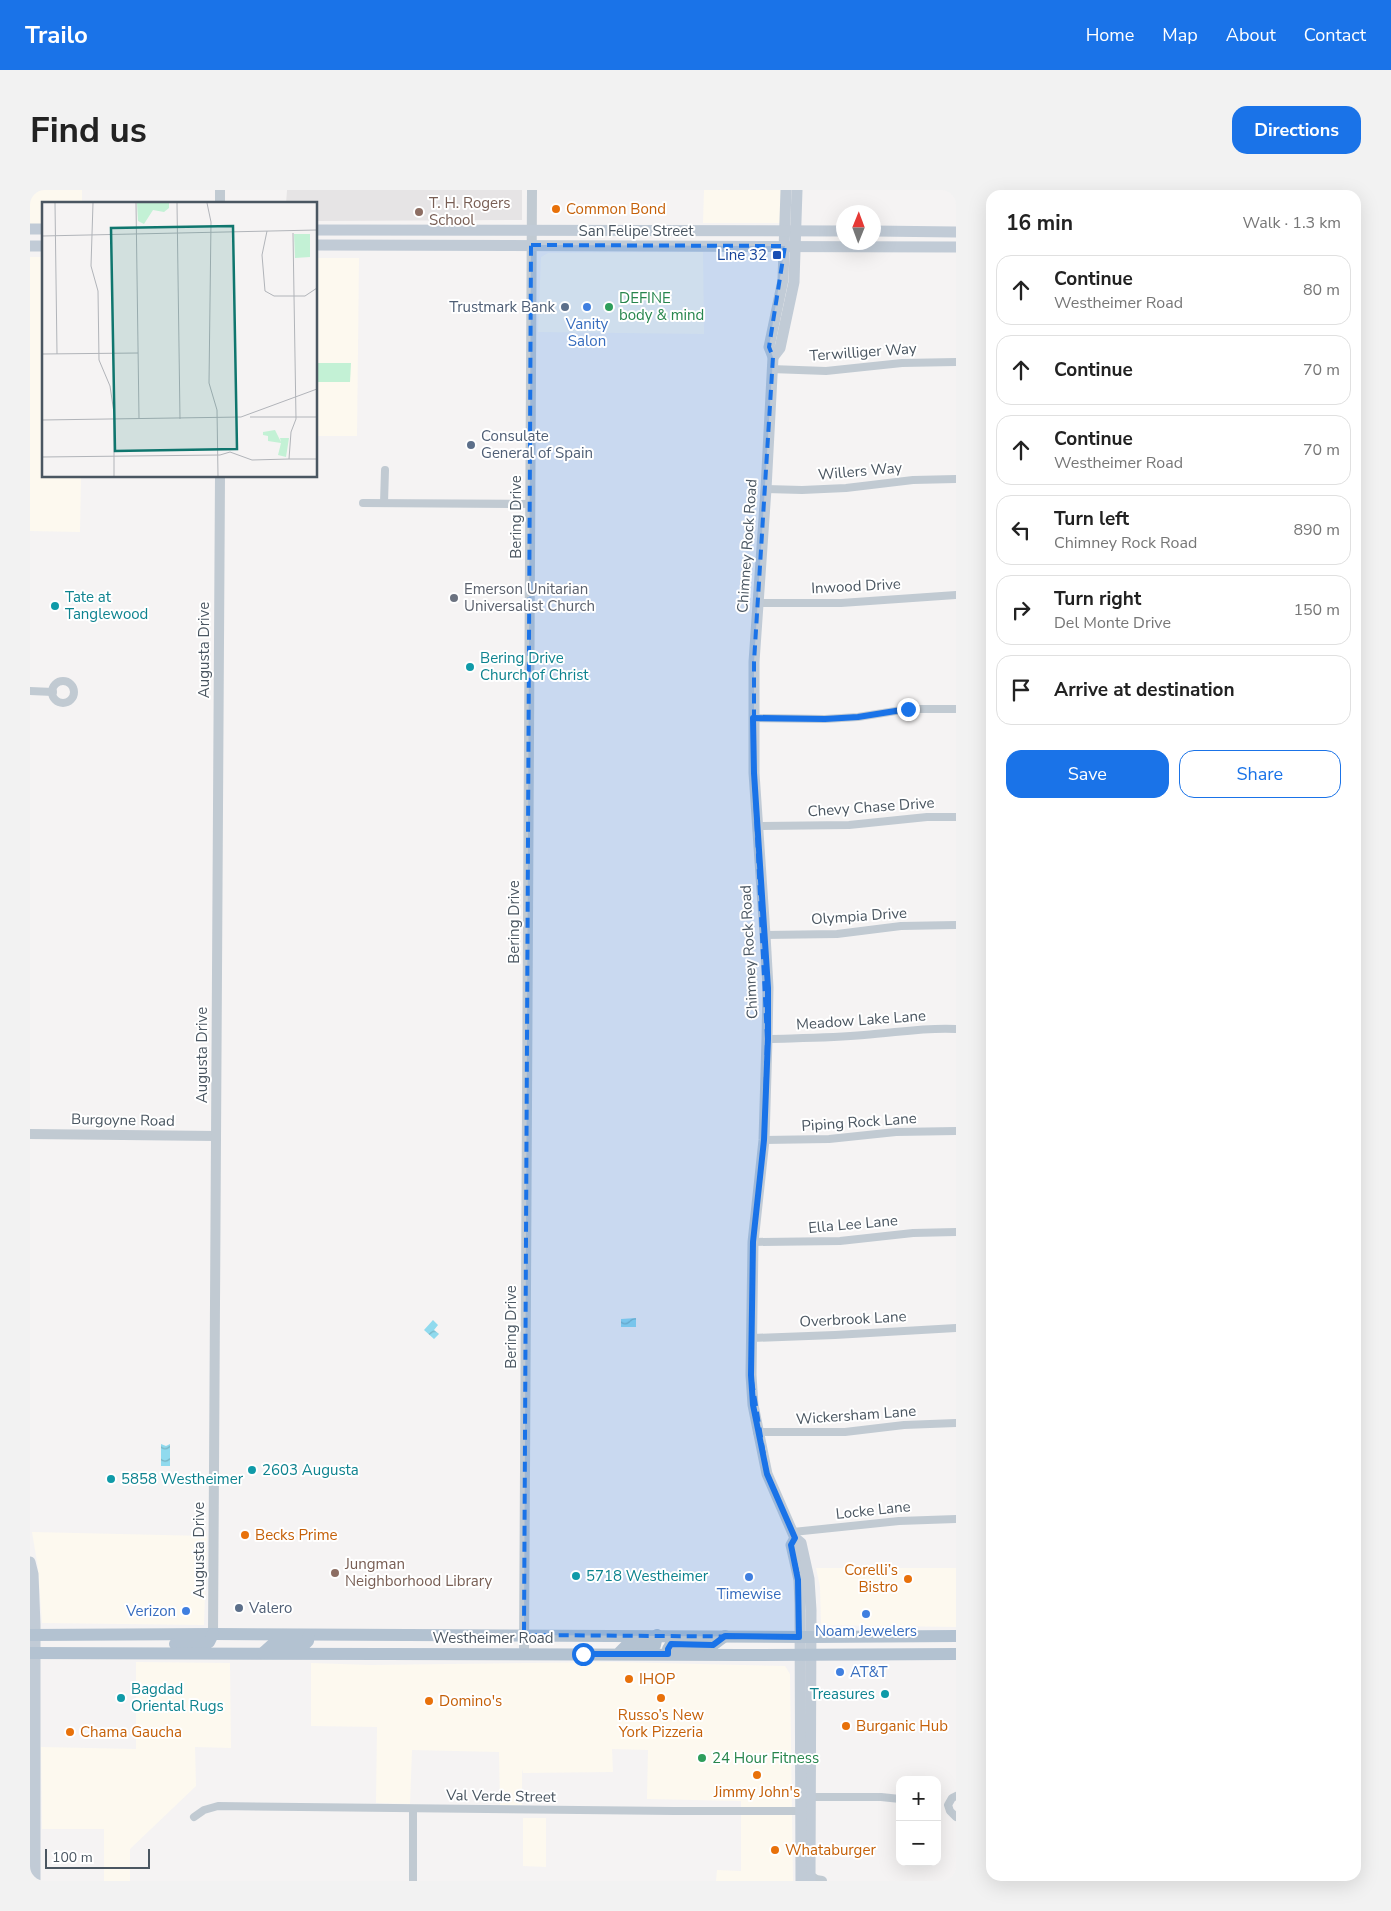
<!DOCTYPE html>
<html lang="en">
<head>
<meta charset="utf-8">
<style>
  body { margin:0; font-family:"Nunito Sans",sans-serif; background:#f2f2f2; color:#222 }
  .controls { position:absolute; right:15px; bottom:15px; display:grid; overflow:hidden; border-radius:10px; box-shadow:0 5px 20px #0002 }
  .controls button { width:45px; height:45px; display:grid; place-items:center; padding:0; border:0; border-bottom:1px solid #e0e0e0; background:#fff; color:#222; font:25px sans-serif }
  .compass { position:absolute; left:806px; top:15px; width:45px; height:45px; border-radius:50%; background:#fff; box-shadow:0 5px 20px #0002; rotate:1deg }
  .scale { position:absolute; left:15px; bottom:12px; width:105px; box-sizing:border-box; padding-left:5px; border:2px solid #4a5661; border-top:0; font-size:14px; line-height:18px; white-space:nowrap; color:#4a5661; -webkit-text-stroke:4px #fff; paint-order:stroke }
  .stop { position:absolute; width:15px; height:15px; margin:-11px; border:4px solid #1a73e8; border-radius:50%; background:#fff }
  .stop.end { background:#1a73e8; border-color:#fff; box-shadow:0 1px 5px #0008 }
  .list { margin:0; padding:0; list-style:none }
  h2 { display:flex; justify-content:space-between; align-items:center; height:65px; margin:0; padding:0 20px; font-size:21px }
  h2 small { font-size:16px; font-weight:400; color:#767676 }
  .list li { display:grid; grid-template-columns:32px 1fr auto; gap:15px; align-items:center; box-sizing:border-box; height:70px; margin:0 10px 10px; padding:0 10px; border:1px solid #e0e0e0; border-radius:15px }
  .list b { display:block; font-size:19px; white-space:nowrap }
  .list p { margin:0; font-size:16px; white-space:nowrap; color:#767676 }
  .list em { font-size:16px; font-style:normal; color:#767676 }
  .actions { display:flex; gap:10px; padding:15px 20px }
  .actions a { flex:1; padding:11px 0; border:1px solid #1a73e8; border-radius:15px; text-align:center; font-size:18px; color:#1a73e8 }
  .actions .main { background:#1a73e8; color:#fff }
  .icon { flex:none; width:28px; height:28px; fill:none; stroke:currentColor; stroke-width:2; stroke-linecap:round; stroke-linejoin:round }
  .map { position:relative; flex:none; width:926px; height:1691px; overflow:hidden; border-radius:15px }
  header { display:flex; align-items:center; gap:30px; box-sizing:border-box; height:70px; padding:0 25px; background:#1a73e8; color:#fff }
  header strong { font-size:24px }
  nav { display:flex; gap:28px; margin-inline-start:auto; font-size:18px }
  .intro { display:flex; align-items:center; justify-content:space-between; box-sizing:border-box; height:120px; padding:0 30px }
  h1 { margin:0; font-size:35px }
  .button { padding:12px 22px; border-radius:15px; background:#1a73e8; color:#fff; font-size:18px; font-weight:700 }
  main { display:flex; gap:30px; padding:0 30px }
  aside { flex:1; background:#fff; border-radius:15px; box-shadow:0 5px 20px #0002 }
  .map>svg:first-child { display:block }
  .commercial { fill:#fdf9ef }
  .education { fill:#e6e4e5 }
  .park { fill:#c3f1d5 }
  .water { fill:url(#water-waves) }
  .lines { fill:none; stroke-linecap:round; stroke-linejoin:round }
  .minor { stroke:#c1cad2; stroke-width:8 }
  .tertiary { stroke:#c1cad2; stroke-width:10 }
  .secondary { stroke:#c1cbd6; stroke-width:11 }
  .primary { stroke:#b3c2d1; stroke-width:12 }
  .route { stroke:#1a73e8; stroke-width:6 }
  .marked { fill:#1a73e8; fill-opacity:0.2; stroke:#1a73e8; stroke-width:4; stroke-dasharray:10 6; stroke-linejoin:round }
  .food-dot { fill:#e8710a; stroke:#fff; stroke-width:2 }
  .education-dot { fill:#8d6e63; stroke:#fff; stroke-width:2 }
  .transit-dot { fill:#1a4fb4; stroke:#fff; stroke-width:2 }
  .service-dot { fill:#5c6f8a; stroke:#fff; stroke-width:2 }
  .shop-dot { fill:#3f7fe0; stroke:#fff; stroke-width:2 }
  .leisure-dot { fill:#2e9e5b; stroke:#fff; stroke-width:2 }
  .worship-dot { fill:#6b7280; stroke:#fff; stroke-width:2 }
  .culture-dot { fill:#0f9aa8; stroke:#fff; stroke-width:2 }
  .labels { text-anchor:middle; stroke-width:4; stroke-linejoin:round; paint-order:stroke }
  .education-label { font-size:15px; fill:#785e54; stroke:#fff; text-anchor:start }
  .food-label { font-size:15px; fill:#c56008; stroke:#fff; text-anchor:start }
  .street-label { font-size:15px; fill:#4a5661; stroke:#fff }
  .transit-label { font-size:15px; fill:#164399; stroke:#fff; text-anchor:end }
  .leisure-label { font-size:15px; fill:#27864d; stroke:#fff; text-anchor:start }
  .service-label { font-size:15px; fill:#4e5e75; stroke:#fff; text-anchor:start }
  .shop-label { font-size:15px; fill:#366cbe; stroke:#fff }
  .worship-label { font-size:15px; fill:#5b616d; stroke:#fff; text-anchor:start }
  .culture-label { font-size:15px; fill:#0d838f; stroke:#fff; text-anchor:start }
  .inset-road { fill:none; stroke:#b1b4b9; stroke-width:1 }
  .view { fill:#0f766e; fill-opacity:0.15; stroke:#0f766e; stroke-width:2.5 }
  .inset-edge { fill:none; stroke:#4a5661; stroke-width:2.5 }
</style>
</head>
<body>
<header>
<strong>Trailo</strong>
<nav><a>Home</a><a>Map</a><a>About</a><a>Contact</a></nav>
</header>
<div class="intro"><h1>Find us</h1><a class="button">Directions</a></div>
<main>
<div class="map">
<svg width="926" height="1691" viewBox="0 0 926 1691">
  <defs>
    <pattern id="water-waves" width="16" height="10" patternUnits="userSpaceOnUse" patternTransform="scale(1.25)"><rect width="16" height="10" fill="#90daee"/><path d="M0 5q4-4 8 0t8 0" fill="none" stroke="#78b4c4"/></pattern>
  </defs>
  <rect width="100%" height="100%" fill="#f5f3f3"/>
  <g class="commercial">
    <polygon points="0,0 52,0 52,14 14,14 14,35 0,36"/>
    <polygon points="674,0 751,0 750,33 673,33"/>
    <polygon points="673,62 674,144 508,142 511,67 518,63"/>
    <polygon points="0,67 14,67 14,286 51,286 50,342 0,341"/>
    <polygon points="286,68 329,68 327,246 286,246"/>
    <polygon points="2,1342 177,1346 174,1435 12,1433 8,1378"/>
    <polygon points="786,1378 926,1378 926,1437 791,1435 790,1397"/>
    <polygon points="106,1472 200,1473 201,1558 165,1557 166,1596 100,1659 100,1691 74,1691 74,1639 12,1639 11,1557 106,1559"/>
    <polygon points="583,1472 755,1476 760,1484 763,1691 686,1691 687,1680 711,1681 711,1611 617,1609 618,1560 582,1559 583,1582 493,1583 492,1579 492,1615 470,1615 469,1562 382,1560 380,1614 346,1613 347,1537 281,1536 281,1473 340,1475"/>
    <polygon points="493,1628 516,1628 516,1677 493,1676"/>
  </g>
  <polygon class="education" points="257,0 492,0 492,30 286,31 286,14 256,14"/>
  <polygon class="park" points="287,173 321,173 320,192 287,192"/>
  <g class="water">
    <polygon points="606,1128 606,1137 591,1137 591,1129"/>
    <polygon points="403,1130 408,1135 404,1140 409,1144 404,1149 394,1140"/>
    <polygon points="131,1254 136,1256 140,1254 140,1276 131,1276"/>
  </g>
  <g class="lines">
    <g class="minor">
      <polyline points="741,179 796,181 872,173 926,172"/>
      <polyline points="736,299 772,300 816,298 883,290 926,289"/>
      <polyline points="333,313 501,314"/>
      <polyline points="354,313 355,280"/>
      <polyline points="727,413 811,413 926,405"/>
      <circle cx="33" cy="502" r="11"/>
      <polyline points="0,501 23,502"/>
      <polyline points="723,528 795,529 828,527 878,519 926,519"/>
      <polyline points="727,636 819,635 897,627 926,627"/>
      <polyline points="735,745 807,744 871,736 926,735"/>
      <path d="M737,849C770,848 802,848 834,845C865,843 895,837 926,839"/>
      <polyline points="734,950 799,949 866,942 926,941"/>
      <polyline points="723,1052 810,1051 883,1043 926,1042"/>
      <polyline points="722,1148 805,1145 926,1138"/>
      <polyline points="727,1242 815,1242 874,1235 926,1233"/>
      <polyline points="763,1342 869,1331 926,1329"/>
      <polyline points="926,1606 922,1608 918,1615 920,1621 926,1627"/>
      <polyline points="777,1607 851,1607 870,1609"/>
      <polyline points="383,1619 383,1691"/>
      <polyline points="164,1627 174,1620 188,1616 644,1621 773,1621"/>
    </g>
    <g class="tertiary">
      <polyline points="190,14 190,0"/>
      <polyline points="0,944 186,946"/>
      <polyline points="183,1444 190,286"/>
      <polyline points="494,1464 502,0"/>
      <polyline points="780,1686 786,1690 792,1691"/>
    </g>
    <g class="secondary">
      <polyline points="756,0 753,90 739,157 743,167 736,299 724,472 724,583 735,745 738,797 737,849 734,950 723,1052 721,1185 723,1215 737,1284 765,1348 771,1353 779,1389 781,1420 780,1691"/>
      <polyline points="0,39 14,39"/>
      <polyline points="286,40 814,41"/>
      <polyline points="844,41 926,42"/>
      <polyline points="286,55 926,57"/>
      <polyline points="0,56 14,56"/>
      <polyline points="743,167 750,158 764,92 767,0"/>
      <polyline points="765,1348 761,1355 769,1390 770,1414 771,1691"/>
      <polyline points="0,1372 3,1384 5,1435 5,1691"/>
    </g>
    <g class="primary">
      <polyline points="0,1445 183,1444 781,1447 926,1446"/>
      <polyline points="145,1454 176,1454 179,1452 183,1444"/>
      <polyline points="590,1462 597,1455 625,1455 627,1445"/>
      <polyline points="0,1463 711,1465 926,1464"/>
      <polyline points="233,1463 243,1454 275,1454 278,1451 279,1445"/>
      <polyline points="638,1464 638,1459 641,1454 683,1455 695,1446"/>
    </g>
  </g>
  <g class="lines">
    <polyline class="route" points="553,1464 638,1464 638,1459 641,1454 683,1455 695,1446 769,1447 768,1390 761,1355 765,1348 737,1284 723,1215 721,1185 723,1052 734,950 738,849 738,798 724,583 723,528 795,529 828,527 878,519"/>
  </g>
  <path class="marked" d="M501,55L755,56L739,157L743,167L724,472V583L737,849L734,950L723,1052L721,1185L737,1284L765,1348L761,1355L769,1390V1447L494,1445Z"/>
  <g class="food-dot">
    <circle cx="526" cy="19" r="5"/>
    <circle cx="215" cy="1345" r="5"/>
    <circle cx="878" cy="1389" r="5"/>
    <circle cx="599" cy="1489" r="5"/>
    <circle cx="631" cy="1508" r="5"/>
    <circle cx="399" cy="1511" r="5"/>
    <circle cx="816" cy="1536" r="5"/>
    <circle cx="40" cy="1542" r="5"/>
    <circle cx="727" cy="1585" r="5"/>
    <circle cx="745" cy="1660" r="5"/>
  </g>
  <g class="education-dot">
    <circle cx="389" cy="22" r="5"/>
    <circle cx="305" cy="1383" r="5"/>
  </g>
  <rect class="transit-dot" x="742" y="60" width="10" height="10" rx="2.5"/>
  <g class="service-dot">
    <circle cx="535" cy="117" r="5"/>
    <circle cx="441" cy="255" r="5"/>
    <circle cx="209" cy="1418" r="5"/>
  </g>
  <g class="shop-dot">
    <circle cx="557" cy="117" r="5"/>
    <circle cx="719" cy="1387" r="5"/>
    <circle cx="156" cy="1421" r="5"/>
    <circle cx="836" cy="1424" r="5"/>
    <circle cx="810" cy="1482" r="5"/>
  </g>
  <g class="leisure-dot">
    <circle cx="579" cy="117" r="5"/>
    <circle cx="672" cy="1568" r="5"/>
  </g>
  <circle class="worship-dot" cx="424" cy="408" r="5"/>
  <g class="culture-dot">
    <circle cx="25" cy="416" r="5"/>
    <circle cx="440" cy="477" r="5"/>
    <circle cx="222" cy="1280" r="5"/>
    <circle cx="81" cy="1289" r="5"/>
    <circle cx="546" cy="1386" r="5"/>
    <circle cx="855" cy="1504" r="5"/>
    <circle cx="91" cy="1508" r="5"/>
  </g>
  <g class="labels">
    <g class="education-label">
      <text x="399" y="18">T. H. Rogers<tspan x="399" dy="17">School</tspan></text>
      <text x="315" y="1379">Jungman<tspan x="315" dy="17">Neighborhood Library</tspan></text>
    </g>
    <g class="food-label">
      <text x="536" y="24">Common Bond</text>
      <text x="225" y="1350">Becks Prime</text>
      <text x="868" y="1385" text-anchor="end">Corelli’s<tspan x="868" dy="17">Bistro</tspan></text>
      <text x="609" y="1494">IHOP</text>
      <text x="409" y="1516">Domino's</text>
      <text x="631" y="1530" text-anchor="middle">Russo’s New<tspan x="631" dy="17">York Pizzeria</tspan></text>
      <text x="826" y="1541">Burganic Hub</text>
      <text x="50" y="1547">Chama Gaucha</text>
      <text x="727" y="1607" text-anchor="middle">Jimmy John's</text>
      <text x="755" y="1665">Whataburger</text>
    </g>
    <g class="street-label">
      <text x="606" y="46">San Felipe Street</text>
      <text transform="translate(833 162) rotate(-4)" y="5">Terwilliger Way</text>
      <text transform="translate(830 281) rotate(-5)" y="5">Willers Way</text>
      <text transform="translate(486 327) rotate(-90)" y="5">Bering Drive</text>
      <text transform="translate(717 356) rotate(-86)" y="5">Chimney Rock Road</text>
      <text transform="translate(826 396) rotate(-3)" y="5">Inwood Drive</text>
      <text transform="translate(174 460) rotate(-90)" y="5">Augusta Drive</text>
      <text transform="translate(841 617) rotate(-4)" y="5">Chevy Chase Drive</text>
      <text transform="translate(829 726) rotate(-4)" y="5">Olympia Drive</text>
      <text transform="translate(484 732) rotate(-90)" y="5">Bering Drive</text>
      <text transform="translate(719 762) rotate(-93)" y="5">Chimney Rock Road</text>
      <text transform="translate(831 830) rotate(-4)" y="5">Meadow Lake Lane</text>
      <text transform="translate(172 865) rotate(-90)" y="5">Augusta Drive</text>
      <text transform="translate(93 930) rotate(1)" y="5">Burgoyne Road</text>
      <text transform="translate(829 932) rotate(-4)" y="5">Piping Rock Lane</text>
      <text transform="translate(823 1034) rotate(-5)" y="5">Ella Lee Lane</text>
      <text transform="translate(823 1129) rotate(-3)" y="5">Overbrook Lane</text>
      <text transform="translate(481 1137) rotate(-90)" y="5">Bering Drive</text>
      <text transform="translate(826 1225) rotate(-4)" y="5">Wickersham Lane</text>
      <text transform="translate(843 1320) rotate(-6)" y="5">Locke Lane</text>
      <text transform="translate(169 1360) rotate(-90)" y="5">Augusta Drive</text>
      <text x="463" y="1453">Westheimer Road</text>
      <text transform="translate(471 1606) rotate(1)" y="5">Val Verde Street</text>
    </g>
    <g class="transit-label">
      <text x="737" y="70">Line 32</text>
    </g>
    <g class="leisure-label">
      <text x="589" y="113">DEFINE<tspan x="589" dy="17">body &amp; mind</tspan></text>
      <text x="682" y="1573">24 Hour Fitness</text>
    </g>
    <g class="service-label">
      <text x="525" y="122" text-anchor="end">Trustmark Bank</text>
      <text x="451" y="251">Consulate<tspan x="451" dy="17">General of Spain</tspan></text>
      <text x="219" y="1423">Valero</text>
    </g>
    <g class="shop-label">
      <text x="557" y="139">Vanity<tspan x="557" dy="17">Salon</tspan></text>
      <text x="719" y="1409">Timewise</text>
      <text x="146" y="1426" text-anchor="end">Verizon</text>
      <text x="836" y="1446">Noam Jewelers</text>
      <text x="820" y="1487" text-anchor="start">AT&amp;T</text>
    </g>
    <g class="worship-label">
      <text x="434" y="404">Emerson Unitarian<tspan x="434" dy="17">Universalist Church</tspan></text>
    </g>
    <g class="culture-label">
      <text x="35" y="412">Tate at<tspan x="35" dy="17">Tanglewood</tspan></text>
      <text x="450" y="473">Bering Drive<tspan x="450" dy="17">Church of Christ</tspan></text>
      <text x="232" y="1285">2603 Augusta</text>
      <text x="91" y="1294">5858 Westheimer</text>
      <text x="556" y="1391">5718 Westheimer</text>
      <text x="101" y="1504">Bagdad<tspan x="101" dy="17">Oriental Rugs</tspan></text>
      <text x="845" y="1509" text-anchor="end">Treasures</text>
    </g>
  </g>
  <g transform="translate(12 12)">
    <rect width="275" height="275" fill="#f5f3f3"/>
    <path d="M95,1H127V6L122,10L111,8L102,22L96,19ZM252,32H268V55L253,56ZM233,228L239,240L238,236H247L244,255L236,253L239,241L226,239V234L221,233V230Z" fill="#c3f1d5"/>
    <path class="inset-road" d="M13,1L15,152M51,1L49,64L56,89L57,158L68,184L72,211V274M94,1L97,216M135,1L138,217M165,1L169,20L167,181L175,208L176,274M225,29L220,53L223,89L232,94H263L275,86M0,34L275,28M0,152L96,151M208,215H275M0,218L199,215L275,187M0,255L178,253L188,250L210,258L247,257M247,257L249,230L254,217L251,31M247,257H275"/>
    <path class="view" d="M191,24L195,247L73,249L69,26Z"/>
    <rect width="275" height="275" class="inset-edge"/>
  </g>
</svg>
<div class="controls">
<button>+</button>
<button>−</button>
</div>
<svg class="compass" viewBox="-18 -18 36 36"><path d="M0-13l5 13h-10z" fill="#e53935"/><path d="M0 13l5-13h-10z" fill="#767676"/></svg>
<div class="scale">100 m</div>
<div class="stop" style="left:553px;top:1464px"></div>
<div class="stop end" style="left:878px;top:519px"></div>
</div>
<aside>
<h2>16 min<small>Walk · 1.3 km</small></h2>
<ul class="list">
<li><svg class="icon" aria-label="ahead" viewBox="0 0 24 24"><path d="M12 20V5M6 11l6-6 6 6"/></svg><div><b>Continue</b><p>Westheimer Road</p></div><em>80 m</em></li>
<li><svg class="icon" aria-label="ahead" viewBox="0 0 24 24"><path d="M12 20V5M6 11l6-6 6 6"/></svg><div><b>Continue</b></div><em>70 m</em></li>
<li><svg class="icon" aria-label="ahead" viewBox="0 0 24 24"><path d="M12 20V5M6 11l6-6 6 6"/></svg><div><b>Continue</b><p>Westheimer Road</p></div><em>70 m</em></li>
<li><svg class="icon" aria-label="left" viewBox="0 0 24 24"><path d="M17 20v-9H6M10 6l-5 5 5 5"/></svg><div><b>Turn left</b><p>Chimney Rock Road</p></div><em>890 m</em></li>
<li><svg class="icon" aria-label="right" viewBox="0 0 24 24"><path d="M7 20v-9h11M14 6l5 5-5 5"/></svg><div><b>Turn right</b><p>Del Monte Drive</p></div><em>150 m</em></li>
<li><svg class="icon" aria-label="arrive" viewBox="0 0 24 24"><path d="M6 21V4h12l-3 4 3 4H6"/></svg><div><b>Arrive at destination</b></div></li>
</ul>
<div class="actions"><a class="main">Save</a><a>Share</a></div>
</aside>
</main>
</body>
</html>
